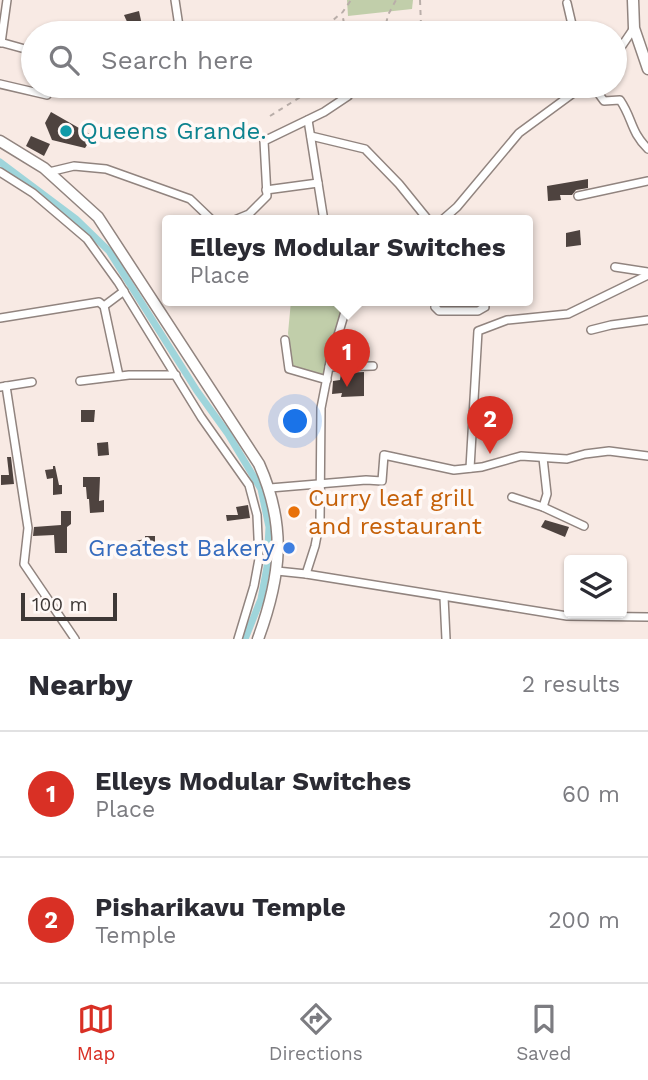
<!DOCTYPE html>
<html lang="en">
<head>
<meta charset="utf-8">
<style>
  body { margin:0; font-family:"Work Sans",sans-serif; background:#f2f2f3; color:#2b2b33 }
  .controls { position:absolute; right:21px; bottom:21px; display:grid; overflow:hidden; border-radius:7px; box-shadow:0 2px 5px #0004 }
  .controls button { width:63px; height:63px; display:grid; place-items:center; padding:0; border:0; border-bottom:2px solid #e1e1e2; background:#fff; color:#2b2b33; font:35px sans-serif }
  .scale { position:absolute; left:21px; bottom:18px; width:96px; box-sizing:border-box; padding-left:7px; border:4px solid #3e3836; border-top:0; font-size:19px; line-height:24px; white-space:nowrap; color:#3e3836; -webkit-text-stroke:5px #fff9f7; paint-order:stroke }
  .you { position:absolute; left:296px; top:422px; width:24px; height:24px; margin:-18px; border:5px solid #fff; border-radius:50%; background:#1a73e8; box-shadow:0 0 0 10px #1a73e833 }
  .badge { display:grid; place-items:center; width:46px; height:46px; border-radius:50%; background:#d93025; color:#fff; font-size:23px; font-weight:700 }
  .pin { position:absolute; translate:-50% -58px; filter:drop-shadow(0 2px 4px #0008) }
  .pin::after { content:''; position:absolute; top:37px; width:24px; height:21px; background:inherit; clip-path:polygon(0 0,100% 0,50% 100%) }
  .popup { position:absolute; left:162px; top:215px; width:371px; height:91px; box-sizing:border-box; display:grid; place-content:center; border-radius:7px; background:#fff; filter:drop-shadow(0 2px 5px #0005); font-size:23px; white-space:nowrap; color:#7c7c81 }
  .popup b { font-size:26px; color:#2b2b33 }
  .popup::after { content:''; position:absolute; left:50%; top:100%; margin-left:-14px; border:14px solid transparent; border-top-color:#fff }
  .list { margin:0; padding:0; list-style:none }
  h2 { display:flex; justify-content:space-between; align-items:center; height:91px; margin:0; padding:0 28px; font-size:30px }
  h2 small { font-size:23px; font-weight:400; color:#7c7c81 }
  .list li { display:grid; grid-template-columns:46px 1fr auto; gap:21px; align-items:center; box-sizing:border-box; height:126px; padding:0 28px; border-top:2px solid #e1e1e2 }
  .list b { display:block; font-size:26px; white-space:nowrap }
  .list p { margin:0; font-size:23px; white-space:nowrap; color:#7c7c81 }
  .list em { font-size:23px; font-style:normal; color:#7c7c81 }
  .icon { flex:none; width:38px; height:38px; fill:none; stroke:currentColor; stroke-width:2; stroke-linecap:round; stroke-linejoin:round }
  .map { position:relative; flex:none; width:648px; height:639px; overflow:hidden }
  .search { position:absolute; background:#fff; box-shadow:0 2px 5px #0004; left:21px; right:21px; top:21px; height:77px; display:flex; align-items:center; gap:18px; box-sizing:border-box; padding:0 24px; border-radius:38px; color:#7c7c81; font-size:26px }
  .sheet { height:343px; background:#fff }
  nav { display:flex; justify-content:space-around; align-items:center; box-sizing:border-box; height:98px; border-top:2px solid #e1e1e2; background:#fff; font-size:19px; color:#7c7c81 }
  nav a { display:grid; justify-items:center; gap:4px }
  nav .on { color:#d93025 }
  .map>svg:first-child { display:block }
  .green { fill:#c1ceaa }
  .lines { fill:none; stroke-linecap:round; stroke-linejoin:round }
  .canal { stroke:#9fd5db; stroke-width:7 }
  .building { fill:#4e433f }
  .street-casing { stroke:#91847f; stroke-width:10 }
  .secondary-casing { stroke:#91847f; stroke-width:13 }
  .path { stroke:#b9aea9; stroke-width:2; stroke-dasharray:5 5; stroke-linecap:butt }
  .street { stroke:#fff; stroke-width:7 }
  .secondary { stroke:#fff; stroke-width:10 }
  .culture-dot { fill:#0f9aa8; stroke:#fff9f7; stroke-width:2.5 }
  .food-dot { fill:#e8710a; stroke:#fff9f7; stroke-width:2.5 }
  .shop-dot { fill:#3f7fe0; stroke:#fff9f7; stroke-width:2.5 }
  .labels { text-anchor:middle; stroke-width:7; stroke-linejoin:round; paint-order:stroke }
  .culture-label { font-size:24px; fill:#0d838f; stroke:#fff9f7; text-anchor:start }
  .food-label { font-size:24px; fill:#c56008; stroke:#fff9f7; text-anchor:start }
  .shop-label { font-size:24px; fill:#366cbe; stroke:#fff9f7; text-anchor:end }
</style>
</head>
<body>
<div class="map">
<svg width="648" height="639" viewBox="0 0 648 639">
  <rect width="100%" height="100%" fill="#f8eae4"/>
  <g class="green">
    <polygon points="347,0 413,0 412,9 348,16"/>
    <polygon points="291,301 347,301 324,377 293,367 288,333"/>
  </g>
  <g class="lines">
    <polyline class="canal" points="0,162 76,219 109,251 197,391 228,434 261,489 269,527 267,567 261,599 245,639"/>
  </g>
  <g class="building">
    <polygon points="139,11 143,30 132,33 124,15"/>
    <polygon points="51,112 93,136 85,148 52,140 45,123"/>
    <polygon points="31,136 50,144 44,156 26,146"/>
    <polygon points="588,179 588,188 576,190 572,195 560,195 561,200 548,201 547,186"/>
    <polygon points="580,230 581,245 566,247 566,233"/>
    <polygon points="364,372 364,396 341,397 342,393 332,394 333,381 340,380 341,373"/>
    <polygon points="81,410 95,410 94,422 81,422"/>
    <polygon points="108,442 109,455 98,456 97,443"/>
    <polygon points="7,457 11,457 14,484 1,485 1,475 9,475"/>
    <polygon points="53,466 55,466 59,485 62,485 62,494 53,495 53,478 47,479 45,470 53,469"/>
    <polygon points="83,477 100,477 99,501 104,500 104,512 90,513 89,499 87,499 86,487 83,487"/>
    <polygon points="248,505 250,518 227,521 226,515 238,515 236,507"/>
    <polygon points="61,511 71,511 71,524 67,527 67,553 55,553 54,535 33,536 34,527 61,525"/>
    <polygon points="545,520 569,527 565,537 541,527"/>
    <polygon points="145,536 155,536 155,547 131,549 130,542 145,539"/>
  </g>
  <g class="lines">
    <defs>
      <g id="street">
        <polyline points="175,0 180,33"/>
        <polyline points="567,3 574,33"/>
        <polyline points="0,42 25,49 33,47"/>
        <polyline points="1,43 7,0"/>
        <polyline points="615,56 634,28"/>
        <polyline points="0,84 47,95"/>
        <path d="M589,86H593L604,101L620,100C633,119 630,131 648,149"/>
        <polyline points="308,120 324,221"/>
        <polyline points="311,136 365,149 399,184 429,221"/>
        <polyline points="0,172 33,193 87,239 118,282 201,417 249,485 257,515 259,559 254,586 238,639"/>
        <polyline points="49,172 74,166 106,169 190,199 213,221"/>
        <polyline points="266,190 318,183"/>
        <polyline points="578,196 648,181"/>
        <polyline points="232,221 249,214 267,196 264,141 324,112 348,96 347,86"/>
        <polyline points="441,221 457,207 519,133 583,86"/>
        <polyline points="615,267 648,272"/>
        <polyline points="104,306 119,376"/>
        <polyline points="435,307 439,311 478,311 485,307 484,301"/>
        <polyline points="0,318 99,302 104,306 124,291"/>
        <polyline points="591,330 611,325 648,320"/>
        <polyline points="285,340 289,369 327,380"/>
        <polyline points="329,367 373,366"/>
        <polyline points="80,381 129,375 176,375"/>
        <polyline points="6,386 28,528 24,564 75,639"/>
        <polyline points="0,387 32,382"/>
        <polyline points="543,458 547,494 543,507"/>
        <polyline points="470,468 478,331 507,320 568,314 648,275"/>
        <polyline points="270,488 366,480 382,481 384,455 454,470 482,467 521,456 567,459 585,454 609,451 648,456"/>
        <polyline points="512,497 543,507 584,526"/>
        <polyline points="277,571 306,574 567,616 648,617"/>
        <polyline points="306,574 315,546 320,520 321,408 330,362 347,305 351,301"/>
        <polyline points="444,597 446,639"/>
      </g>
      <g id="secondary">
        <polyline points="633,0 634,28 648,69"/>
        <path d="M0,141L44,168L98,217L259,464C287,527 281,576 258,639"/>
      </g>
    </defs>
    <use href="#street" class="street-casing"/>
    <use href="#secondary" class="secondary-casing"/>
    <g class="path">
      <polyline points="420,0 421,25"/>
      <polyline points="385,32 396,26 408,33"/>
      <polyline points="319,33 341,13"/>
      <polyline points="346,33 342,13 351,0"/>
      <polyline points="384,33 388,15 396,0"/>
      <polyline points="270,116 318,86"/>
    </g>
    <use href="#street" class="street"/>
    <use href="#secondary" class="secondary"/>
  </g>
  <circle class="culture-dot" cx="66" cy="131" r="7"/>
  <circle class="food-dot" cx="294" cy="512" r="7"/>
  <circle class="shop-dot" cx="289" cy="548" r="7"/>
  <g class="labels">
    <g class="culture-label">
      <text x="80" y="139">Queens Grande.</text>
    </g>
    <g class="food-label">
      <text x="308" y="506">Curry leaf grill<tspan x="308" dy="28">and restaurant</tspan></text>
    </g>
    <g class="shop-label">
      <text x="275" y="556">Greatest Bakery</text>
    </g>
  </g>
</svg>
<div class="controls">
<button><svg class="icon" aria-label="layers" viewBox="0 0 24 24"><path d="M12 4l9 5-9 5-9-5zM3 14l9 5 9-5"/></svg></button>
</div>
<div class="scale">100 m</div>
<div class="you"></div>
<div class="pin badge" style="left:347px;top:387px">1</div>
<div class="popup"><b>Elleys Modular Switches</b>Place</div>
<div class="pin badge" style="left:490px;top:454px">2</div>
<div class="search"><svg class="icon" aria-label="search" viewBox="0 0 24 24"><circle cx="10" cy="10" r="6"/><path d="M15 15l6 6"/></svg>Search here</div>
</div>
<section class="sheet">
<h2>Nearby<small>2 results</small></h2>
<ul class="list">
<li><span class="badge">1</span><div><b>Elleys Modular Switches</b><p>Place</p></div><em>60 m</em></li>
<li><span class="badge">2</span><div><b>Pisharikavu Temple</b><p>Temple</p></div><em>200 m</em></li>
</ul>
</section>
<nav>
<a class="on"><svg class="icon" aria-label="map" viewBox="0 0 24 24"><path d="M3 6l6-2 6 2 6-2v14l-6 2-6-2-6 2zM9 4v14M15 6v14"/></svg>Map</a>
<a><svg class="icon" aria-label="directions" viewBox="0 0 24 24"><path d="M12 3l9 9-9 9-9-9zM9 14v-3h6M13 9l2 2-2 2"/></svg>Directions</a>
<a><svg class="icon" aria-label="saved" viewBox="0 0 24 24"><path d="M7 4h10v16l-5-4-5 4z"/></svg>Saved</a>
</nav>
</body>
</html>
